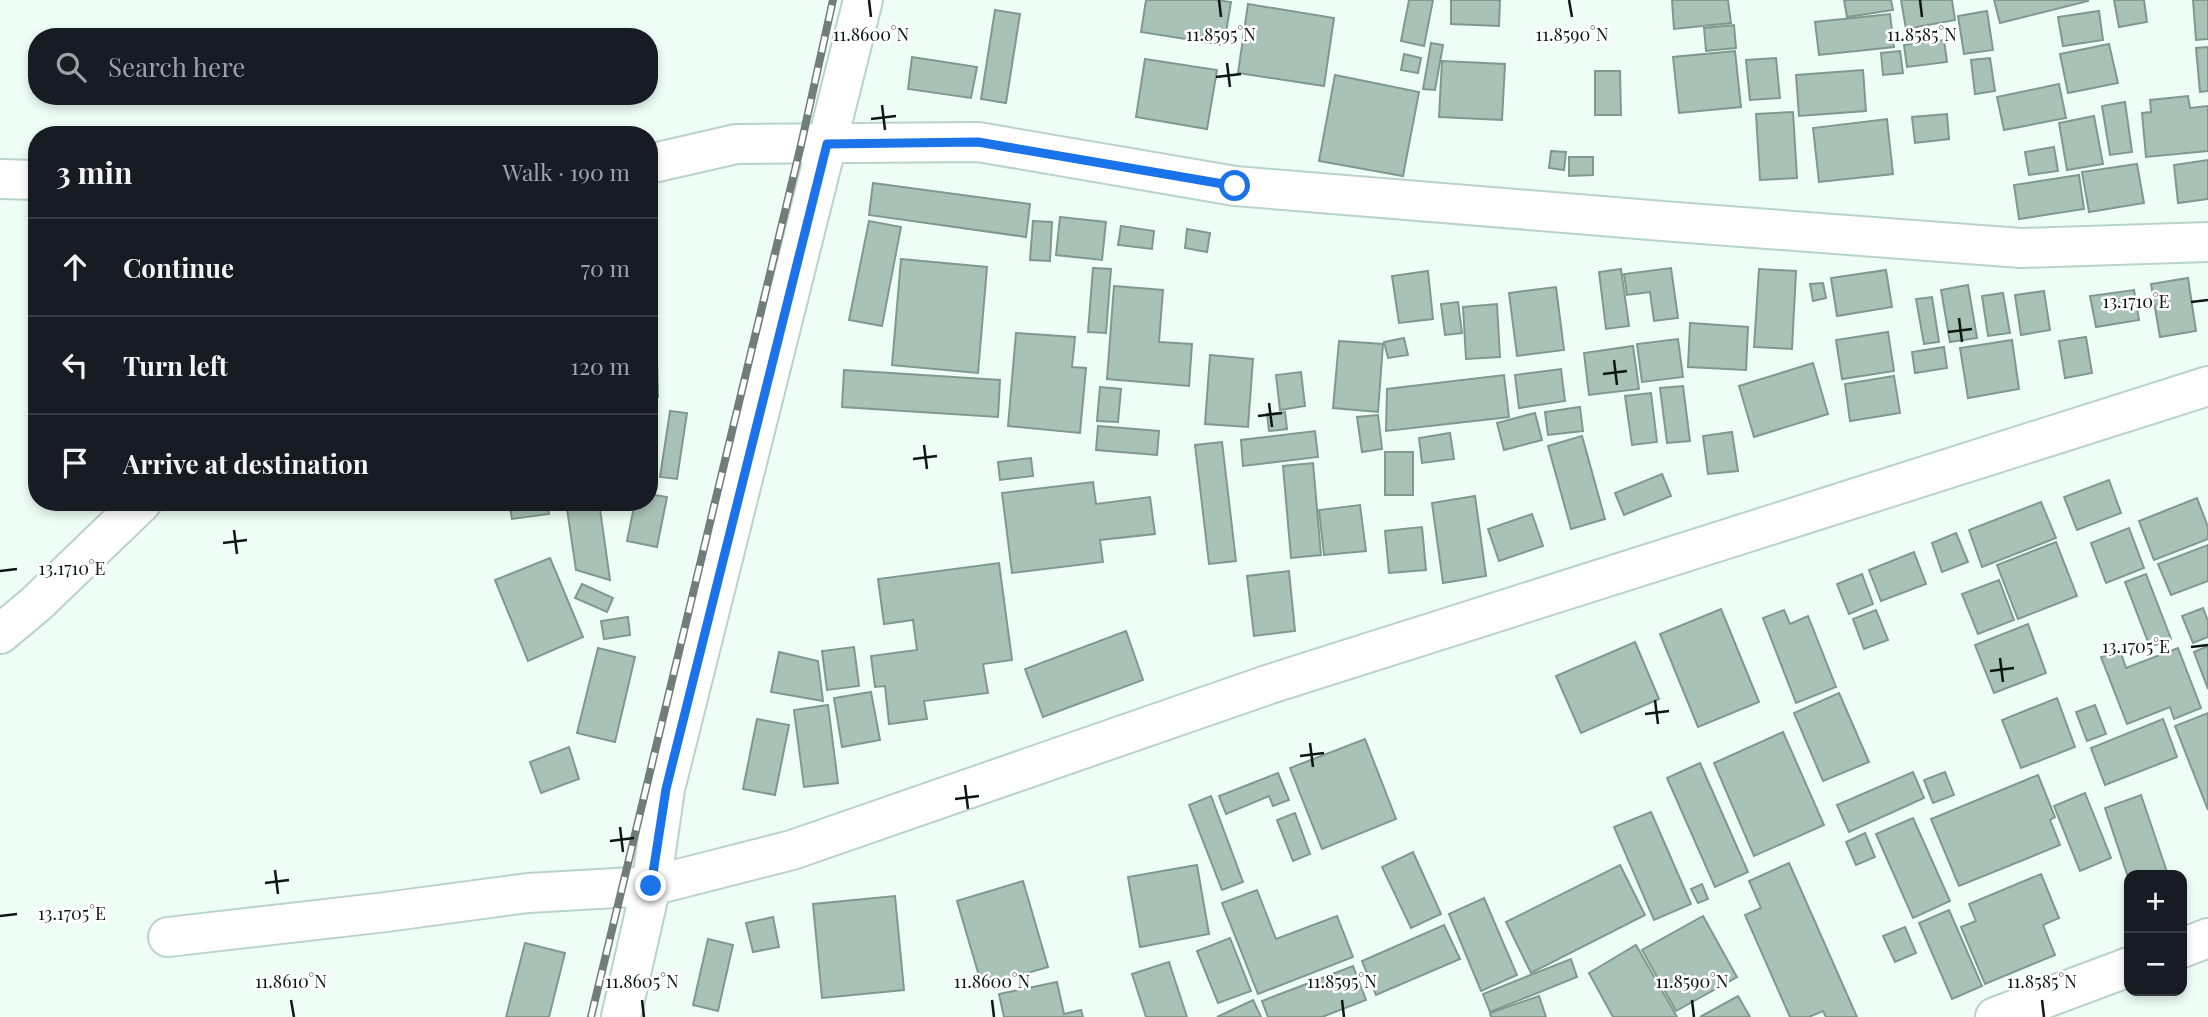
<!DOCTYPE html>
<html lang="en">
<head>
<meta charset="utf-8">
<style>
  body { margin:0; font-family:"Playfair Display",serif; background:#242831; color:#f1f3f6 }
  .controls { position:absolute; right:21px; bottom:21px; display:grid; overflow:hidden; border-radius:14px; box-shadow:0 4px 10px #0003 }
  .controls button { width:63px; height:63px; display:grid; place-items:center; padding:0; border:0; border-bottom:2px solid #363941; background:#171b24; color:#f1f3f6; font:35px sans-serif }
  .stop { position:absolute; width:21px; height:21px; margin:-16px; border:5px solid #1a73e8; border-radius:50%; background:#fff }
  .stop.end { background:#1a73e8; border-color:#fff; box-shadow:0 2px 7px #0008 }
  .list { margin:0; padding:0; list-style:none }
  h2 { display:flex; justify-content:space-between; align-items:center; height:91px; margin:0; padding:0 28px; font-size:30px }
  h2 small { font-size:23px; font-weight:400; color:#9ea1a6 }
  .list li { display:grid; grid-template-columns:46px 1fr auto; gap:21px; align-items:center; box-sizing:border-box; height:98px; padding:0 28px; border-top:2px solid #363941 }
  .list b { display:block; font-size:26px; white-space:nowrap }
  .list em { font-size:23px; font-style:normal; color:#9ea1a6 }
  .icon { flex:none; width:38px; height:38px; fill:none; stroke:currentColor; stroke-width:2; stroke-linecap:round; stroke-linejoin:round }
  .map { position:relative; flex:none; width:2208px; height:1017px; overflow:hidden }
  .search { position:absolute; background:#171b24; box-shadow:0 4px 10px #0003; left:28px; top:28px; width:630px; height:77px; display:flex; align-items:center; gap:18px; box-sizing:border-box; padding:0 24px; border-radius:28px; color:#9ea1a6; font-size:26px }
  .panel { position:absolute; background:#171b24; box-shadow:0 4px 10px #0003; left:28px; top:126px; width:630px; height:385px; border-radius:28px }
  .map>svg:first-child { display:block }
  .building { fill:#a9c2b7; stroke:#80998e; stroke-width:2 }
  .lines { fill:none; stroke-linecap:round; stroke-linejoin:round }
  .street-casing { stroke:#b9d3c7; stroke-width:42 }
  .street { stroke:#fff; stroke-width:38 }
  .rail-casing { stroke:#717d78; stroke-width:8 }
  .rail { stroke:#fff; stroke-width:5; stroke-dasharray:16; stroke-linecap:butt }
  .route { stroke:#1a73e8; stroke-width:9 }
  .ticks { fill:none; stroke:#0d1713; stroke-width:2.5 }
  .ticks-label { font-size:18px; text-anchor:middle; fill:#0d1713; stroke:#fff; stroke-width:5; stroke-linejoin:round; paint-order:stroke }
</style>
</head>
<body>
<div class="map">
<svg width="2208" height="1017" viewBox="0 0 2208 1017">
  <rect width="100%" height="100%" fill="#eefef7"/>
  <g class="building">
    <polygon points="1146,0 1215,0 1231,2 1224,45 1141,32"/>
    <polygon points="1409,0 1433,0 1424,46 1401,41"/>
    <polygon points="1451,0 1500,0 1499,26 1451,24"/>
    <polygon points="1672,0 1728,0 1731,23 1674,29"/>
    <polygon points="1844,0 1891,0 1893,10 1847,17"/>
    <polygon points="1901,0 1952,0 1955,20 1906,29"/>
    <polygon points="1994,0 2088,0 2088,1 2000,23"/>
    <polygon points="2114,0 2144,0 2147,22 2119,27"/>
    <polygon points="2193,0 2208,0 2208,39 2196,40"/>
    <polygon points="1248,4 1334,18 1324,86 1238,73"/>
    <polygon points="995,10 1020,14 1006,103 981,99"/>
    <polygon points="1987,11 1993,50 1964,54 1958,16"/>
    <polygon points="2099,11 2103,40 2063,46 2058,17"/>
    <polygon points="1890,14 1894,47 1819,55 1815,22"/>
    <polygon points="1734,25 1736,48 1706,51 1704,28"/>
    <polygon points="1944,40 1947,62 1907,67 1904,45"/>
    <polygon points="1431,43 1443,45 1435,90 1423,89"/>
    <polygon points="2109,44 2118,83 2068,93 2060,54"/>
    <polygon points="2208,47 2208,91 2200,92 2196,48"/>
    <polygon points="1735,51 1741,107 1679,113 1673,57"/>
    <polygon points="1900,51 1903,73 1883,75 1881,53"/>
    <polygon points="1404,54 1421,58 1418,73 1401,70"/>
    <polygon points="912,57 977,67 971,98 908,89"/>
    <polygon points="1776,58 1780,98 1750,100 1746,60"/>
    <polygon points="1990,58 1995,91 1975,94 1971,60"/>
    <polygon points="1145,59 1217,70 1207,129 1136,117"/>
    <polygon points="1442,61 1505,64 1502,120 1439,117"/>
    <polygon points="1863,70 1866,111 1799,116 1796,75"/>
    <polygon points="1595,71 1620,71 1621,115 1595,115"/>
    <polygon points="1335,75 1419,92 1403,176 1319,161"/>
    <polygon points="2059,84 2066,118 2004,130 1997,97"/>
    <polygon points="2188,96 2190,108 2208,106 2208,151 2146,157 2142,113 2151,112 2150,100"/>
    <polygon points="2125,102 2132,152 2110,155 2102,106"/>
    <polygon points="1793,112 1797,178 1760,180 1756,114"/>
    <polygon points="1947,114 1949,139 1915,143 1912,117"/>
    <polygon points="2094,116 2103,164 2067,170 2059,123"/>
    <polygon points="1887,119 1893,174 1819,182 1813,128"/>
    <polygon points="2054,147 2058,171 2029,175 2025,152"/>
    <polygon points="1551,151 1566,152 1564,170 1549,168"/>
    <polygon points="1569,157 1593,157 1593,175 1569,176"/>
    <polygon points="2208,160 2208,199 2178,203 2174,165"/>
    <polygon points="2137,164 2144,203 2089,212 2082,172"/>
    <polygon points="2079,175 2084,209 2019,219 2014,185"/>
    <polygon points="873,183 1030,204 1026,237 869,215"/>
    <polygon points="1060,217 1106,222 1102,260 1056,255"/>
    <polygon points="869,221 901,227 882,326 849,320"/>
    <polygon points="1033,221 1052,222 1050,261 1030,260"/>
    <polygon points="1121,226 1154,231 1152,249 1118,245"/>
    <polygon points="1187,229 1210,233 1207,252 1185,248"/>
    <polygon points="901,259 987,267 978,373 892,365"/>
    <polygon points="1093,268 1111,269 1106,333 1088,332"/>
    <polygon points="1671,268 1678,318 1654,321 1650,292 1627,295 1624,274"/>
    <polygon points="1621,269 1629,326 1606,329 1599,272"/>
    <polygon points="1759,269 1796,271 1792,349 1754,347"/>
    <polygon points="1886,270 1892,307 1837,316 1831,278"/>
    <polygon points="1428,271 1433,319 1399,323 1392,276"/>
    <polygon points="2188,278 2196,331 2160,337 2151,284"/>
    <polygon points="1823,283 1826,298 1813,301 1810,284"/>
    <polygon points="1968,285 1977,338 1950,342 1941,290"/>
    <polygon points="1114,286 1163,290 1159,342 1192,344 1189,386 1107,379"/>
    <polygon points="1556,287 1564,350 1517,356 1509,293"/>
    <polygon points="2134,290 2139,320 2096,327 2090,296"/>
    <polygon points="2044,291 2050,330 2021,335 2015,295"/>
    <polygon points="2003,293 2010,333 1988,336 1982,296"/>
    <polygon points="1932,297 1939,342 1924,344 1916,299"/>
    <polygon points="1458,302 1462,333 1445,335 1441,304"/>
    <polygon points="1497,304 1500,357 1466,359 1463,307"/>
    <polygon points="1690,323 1748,327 1746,370 1688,367"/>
    <polygon points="1888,332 1894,371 1842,379 1836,340"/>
    <polygon points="1016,333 1075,337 1072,367 1086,368 1080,433 1008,426"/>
    <polygon points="2086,337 2092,373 2065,378 2059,341"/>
    <polygon points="1404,338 1408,355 1388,358 1384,342"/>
    <polygon points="1678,339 1683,377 1642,382 1637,344"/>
    <polygon points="2012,340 2019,389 1968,398 1960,348"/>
    <polygon points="1339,341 1383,344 1378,412 1333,408"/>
    <polygon points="1633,346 1639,389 1589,395 1584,353"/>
    <polygon points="1944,347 1947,368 1915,373 1912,352"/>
    <polygon points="1210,355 1253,359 1248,427 1205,424"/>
    <polygon points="649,359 657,359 658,397 649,397"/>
    <polygon points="1813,363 1828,414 1754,437 1739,386"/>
    <polygon points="1561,369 1565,401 1519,408 1515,375"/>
    <polygon points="844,370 1000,380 998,417 842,407"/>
    <polygon points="1301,372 1305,406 1280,410 1276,375"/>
    <polygon points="1504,375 1509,417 1386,431 1387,389"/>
    <polygon points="1894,376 1900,413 1850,421 1845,384"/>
    <polygon points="1683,386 1690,441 1667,443 1660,388"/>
    <polygon points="1100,387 1121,389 1118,422 1097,421"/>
    <polygon points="1651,393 1657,442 1632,445 1625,396"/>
    <polygon points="1580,407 1583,431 1548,435 1545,412"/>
    <polygon points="670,411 687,413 677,479 660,477"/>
    <polygon points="1285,412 1287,429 1269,431 1267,414"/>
    <polygon points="1535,413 1542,440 1504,450 1497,423"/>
    <polygon points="1378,415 1382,449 1362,452 1357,417"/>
    <polygon points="1098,426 1159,431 1157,455 1096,450"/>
    <polygon points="1315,431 1318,457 1243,466 1241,440"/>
    <polygon points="1732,432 1738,471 1708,474 1703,436"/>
    <polygon points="1450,433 1454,459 1422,463 1419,438"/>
    <polygon points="1582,436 1605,519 1571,529 1548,446"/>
    <polygon points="1222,442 1236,561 1209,564 1195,445"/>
    <polygon points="649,447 655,448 652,475 649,475"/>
    <rect x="1385" y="452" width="28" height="43"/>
    <polygon points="1031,458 1033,476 1000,480 998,462"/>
    <polygon points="1313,463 1321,555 1291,558 1283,466"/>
    <polygon points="1662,474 1671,496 1624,515 1615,493"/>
    <polygon points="2109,480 2121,513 2077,530 2064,497"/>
    <polygon points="1093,482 1096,504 1150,497 1155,534 1100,540 1103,562 1012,573 1002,493"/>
    <polygon points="649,494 667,497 657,547 627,541 635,502 649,502"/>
    <polygon points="1475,496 1486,576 1443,583 1432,503"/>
    <polygon points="2197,498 2208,527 2208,539 2154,560 2139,521"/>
    <polygon points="509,502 547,502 549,514 512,519"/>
    <polygon points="566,502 599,502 610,580 576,570"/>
    <polygon points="2041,502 2056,538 1982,567 1969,530"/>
    <polygon points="1360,505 1366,551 1324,555 1319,510"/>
    <polygon points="1532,514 1543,546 1499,561 1488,529"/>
    <polygon points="1422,527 1426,570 1389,573 1385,531"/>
    <polygon points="2129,528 2144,568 2106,583 2091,543"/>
    <polygon points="1956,533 1968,562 1942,572 1932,543"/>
    <polygon points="2056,542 2077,596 2018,619 1997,565"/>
    <polygon points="2208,545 2208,581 2171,595 2158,564"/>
    <polygon points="1914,552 1926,584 1881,601 1869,570"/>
    <polygon points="550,558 583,637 528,661 495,580"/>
    <polygon points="999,563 1012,660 983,664 988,693 924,701 927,719 889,724 885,686 875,687 871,656 917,650 913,620 884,624 878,579"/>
    <polygon points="1289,571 1295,631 1254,636 1247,576"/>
    <polygon points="1862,574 1873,604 1849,614 1837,584"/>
    <polygon points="2146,574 2171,639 2150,647 2125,582"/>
    <polygon points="1999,580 2014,620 1978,634 1962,594"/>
    <polygon points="582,584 613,598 607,612 575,598"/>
    <polygon points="2203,608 2208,621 2208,637 2193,643 2182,616"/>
    <polygon points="1721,609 1759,702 1698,727 1660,634"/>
    <polygon points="1784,610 1790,624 1808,616 1836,687 1796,703 1763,618"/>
    <polygon points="1876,610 1888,640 1864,649 1853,619"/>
    <polygon points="628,617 630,635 604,639 601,621"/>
    <polygon points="2028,624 2046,673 1994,693 1975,645"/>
    <polygon points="1126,631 1143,680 1043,717 1025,669"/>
    <polygon points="1635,642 1659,699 1581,733 1556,676"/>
    <polygon points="2208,646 2208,689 2194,652"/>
    <polygon points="854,647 859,686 827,690 822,651"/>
    <polygon points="598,648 635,657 615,742 577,733"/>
    <polygon points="2178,648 2201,708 2174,719 2170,707 2127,724 2101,657 2120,650 2126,668"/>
    <polygon points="779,652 818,661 823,701 771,692"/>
    <polygon points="871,692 880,740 842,747 834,698"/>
    <polygon points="1839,693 1869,762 1823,781 1794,713"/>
    <polygon points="2057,698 2075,747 2021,768 2002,720"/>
    <polygon points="828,705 838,783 804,787 794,710"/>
    <polygon points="2095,705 2106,734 2087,741 2076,712"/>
    <polygon points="2208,713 2208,810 2175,726"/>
    <polygon points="757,719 789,725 775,795 743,789"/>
    <polygon points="2163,719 2177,757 2105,785 2091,748"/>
    <polygon points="1783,732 1824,825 1754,856 1714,763"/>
    <polygon points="1365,739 1396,819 1322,849 1290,768"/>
    <polygon points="569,747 579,779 541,793 530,762"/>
    <polygon points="1700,763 1748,872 1715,887 1667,778"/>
    <polygon points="1913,772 1924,798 1849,832 1837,805"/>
    <polygon points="1945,772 1954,795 1933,803 1924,780"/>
    <polygon points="1278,773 1289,800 1273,806 1269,796 1226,814 1219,796"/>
    <polygon points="2038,775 2055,817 2050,820 2060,845 1959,886 1931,819"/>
    <polygon points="2085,793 2111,858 2080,871 2054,806"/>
    <polygon points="2141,795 2168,875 2129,875 2129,880 2105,808"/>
    <polygon points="1211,796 1243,882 1222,890 1189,805"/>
    <polygon points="1651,812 1691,904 1654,920 1614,827"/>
    <polygon points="1295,813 1310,854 1293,861 1277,820"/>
    <polygon points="1913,818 1950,901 1913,918 1876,834"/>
    <polygon points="1865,833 1875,857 1856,865 1846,842"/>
    <polygon points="1413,852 1441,914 1411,928 1382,867"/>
    <polygon points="1789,863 1857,1017 1826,1017 1823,1011 1809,1017 1790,1017 1745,915 1761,908 1749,881"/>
    <polygon points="1197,865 1209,934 1140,947 1128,877"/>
    <polygon points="1620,865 1645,915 1531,973 1506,922"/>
    <polygon points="2041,874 2059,918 2043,925 2055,955 1985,984 1961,927 1976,921 1969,904"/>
    <polygon points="1023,881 1048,967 982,986 957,901"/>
    <polygon points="1702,884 1708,899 1698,903 1691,889"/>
    <polygon points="1257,890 1276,939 1337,916 1353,957 1258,994 1222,903"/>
    <polygon points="895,896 904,990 822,998 813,904"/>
    <polygon points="1484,898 1517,975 1481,991 1449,914"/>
    <polygon points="1949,910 1982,986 1952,999 1919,923"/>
    <polygon points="1703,916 1737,977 1676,1011 1642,950"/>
    <polygon points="773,917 779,947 753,952 746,923"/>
    <polygon points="1444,925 1460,959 1376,995 1362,961"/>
    <polygon points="1905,927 1916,953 1895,962 1883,936"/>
    <polygon points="1230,938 1251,991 1218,1003 1197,951"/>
    <polygon points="708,939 733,945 718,1011 693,1005"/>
    <polygon points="525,943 565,953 549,1017 506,1017"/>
    <polygon points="1636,945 1677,1017 1613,1017 1589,973"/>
    <polygon points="1571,959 1577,977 1490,1012 1483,994"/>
    <polygon points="1169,962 1187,1017 1146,1017 1132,974"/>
    <polygon points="1353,966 1366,1000 1322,1017 1268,1017 1262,1001"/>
    <polygon points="1057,982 1064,1014 1081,1010 1083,1017 1004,1017 999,994"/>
    <polygon points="1539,996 1546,1017 1491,1017 1490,1013"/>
    <polygon points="1738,996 1750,1017 1700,1017"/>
    <polygon points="1253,1000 1261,1017 1217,1017"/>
  </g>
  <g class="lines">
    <defs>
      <g id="street">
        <polyline points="649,164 736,144 978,142 1235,186 1675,222 2021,248 2208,242"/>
        <polyline points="0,179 37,180"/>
        <polyline points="0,634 36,604 142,502"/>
        <polyline points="168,937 386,912 528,893 651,886 792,850 1267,685 2208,386"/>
        <polyline points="2182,948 2208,938"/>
        <polyline points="621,1017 651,886 665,789 863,0"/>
        <polyline points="1995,1017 2129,967"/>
      </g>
    </defs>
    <use href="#street" class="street-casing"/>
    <use href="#street" class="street"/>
    <defs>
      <polyline id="rail" points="591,1017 801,145 833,0"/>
    </defs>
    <use href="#rail" class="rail-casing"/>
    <use href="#rail" class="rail"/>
  </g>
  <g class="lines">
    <polyline class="route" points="651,886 666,789 827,144 978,142 1235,186"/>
  </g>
  <path class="ticks" d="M869,0L871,17M1219,0L1221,17M1569,0L1572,17M1920,0L1922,17M1227,63L1230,87M1216,77L1241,74M882,105L885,130M871,119L896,116M2191,302L2208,300M1959,318L1962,342M1948,332L1972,329M1614,360L1617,385M1603,374L1627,371M1269,403L1272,427M1258,416L1282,413M924,445L927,469M913,459L937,456M234,530L237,554M223,543L247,540M0,571L17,569M2191,647L2208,645M2000,658L2003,682M1990,671L2014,668M1655,700L1658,724M1645,714L1669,711M1310,743L1313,767M1300,756L1324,753M965,785L968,809M955,799L979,796M620,827L623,852M610,841L634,838M275,870L278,894M265,883L289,880M0,916L17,914M291,1000L294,1017M642,1000L644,1017M992,1000L994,1017M1342,1000L1344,1017M1692,1000L1694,1017M2042,1000L2044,1017"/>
  <g class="ticks-label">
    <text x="871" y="41">11.8600°N</text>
    <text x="1221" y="41">11.8595°N</text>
    <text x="1572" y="41">11.8590°N</text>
    <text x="1922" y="41">11.8585°N</text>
    <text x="2136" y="308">13.1710°E</text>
    <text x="72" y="575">13.1710°E</text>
    <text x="2136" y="653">13.1705°E</text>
    <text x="72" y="920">13.1705°E</text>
    <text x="291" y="988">11.8610°N</text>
    <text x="642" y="988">11.8605°N</text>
    <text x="992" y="988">11.8600°N</text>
    <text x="1342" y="988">11.8595°N</text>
    <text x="1692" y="988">11.8590°N</text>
    <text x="2042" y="988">11.8585°N</text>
  </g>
</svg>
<div class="controls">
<button>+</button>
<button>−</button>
</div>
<div class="stop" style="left:1235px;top:186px"></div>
<div class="stop end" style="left:651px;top:886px"></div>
<div class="search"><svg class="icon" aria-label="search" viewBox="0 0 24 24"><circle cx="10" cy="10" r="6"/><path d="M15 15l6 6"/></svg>Search here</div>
<section class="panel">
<h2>3 min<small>Walk · 190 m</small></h2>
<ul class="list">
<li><svg class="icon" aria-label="ahead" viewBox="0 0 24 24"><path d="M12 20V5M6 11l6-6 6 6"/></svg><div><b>Continue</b></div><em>70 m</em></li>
<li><svg class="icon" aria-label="left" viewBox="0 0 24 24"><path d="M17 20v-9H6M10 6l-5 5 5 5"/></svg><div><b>Turn left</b></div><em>120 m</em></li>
<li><svg class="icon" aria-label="arrive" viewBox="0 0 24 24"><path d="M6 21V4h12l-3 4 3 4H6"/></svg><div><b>Arrive at destination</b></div></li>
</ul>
</section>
</div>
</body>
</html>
